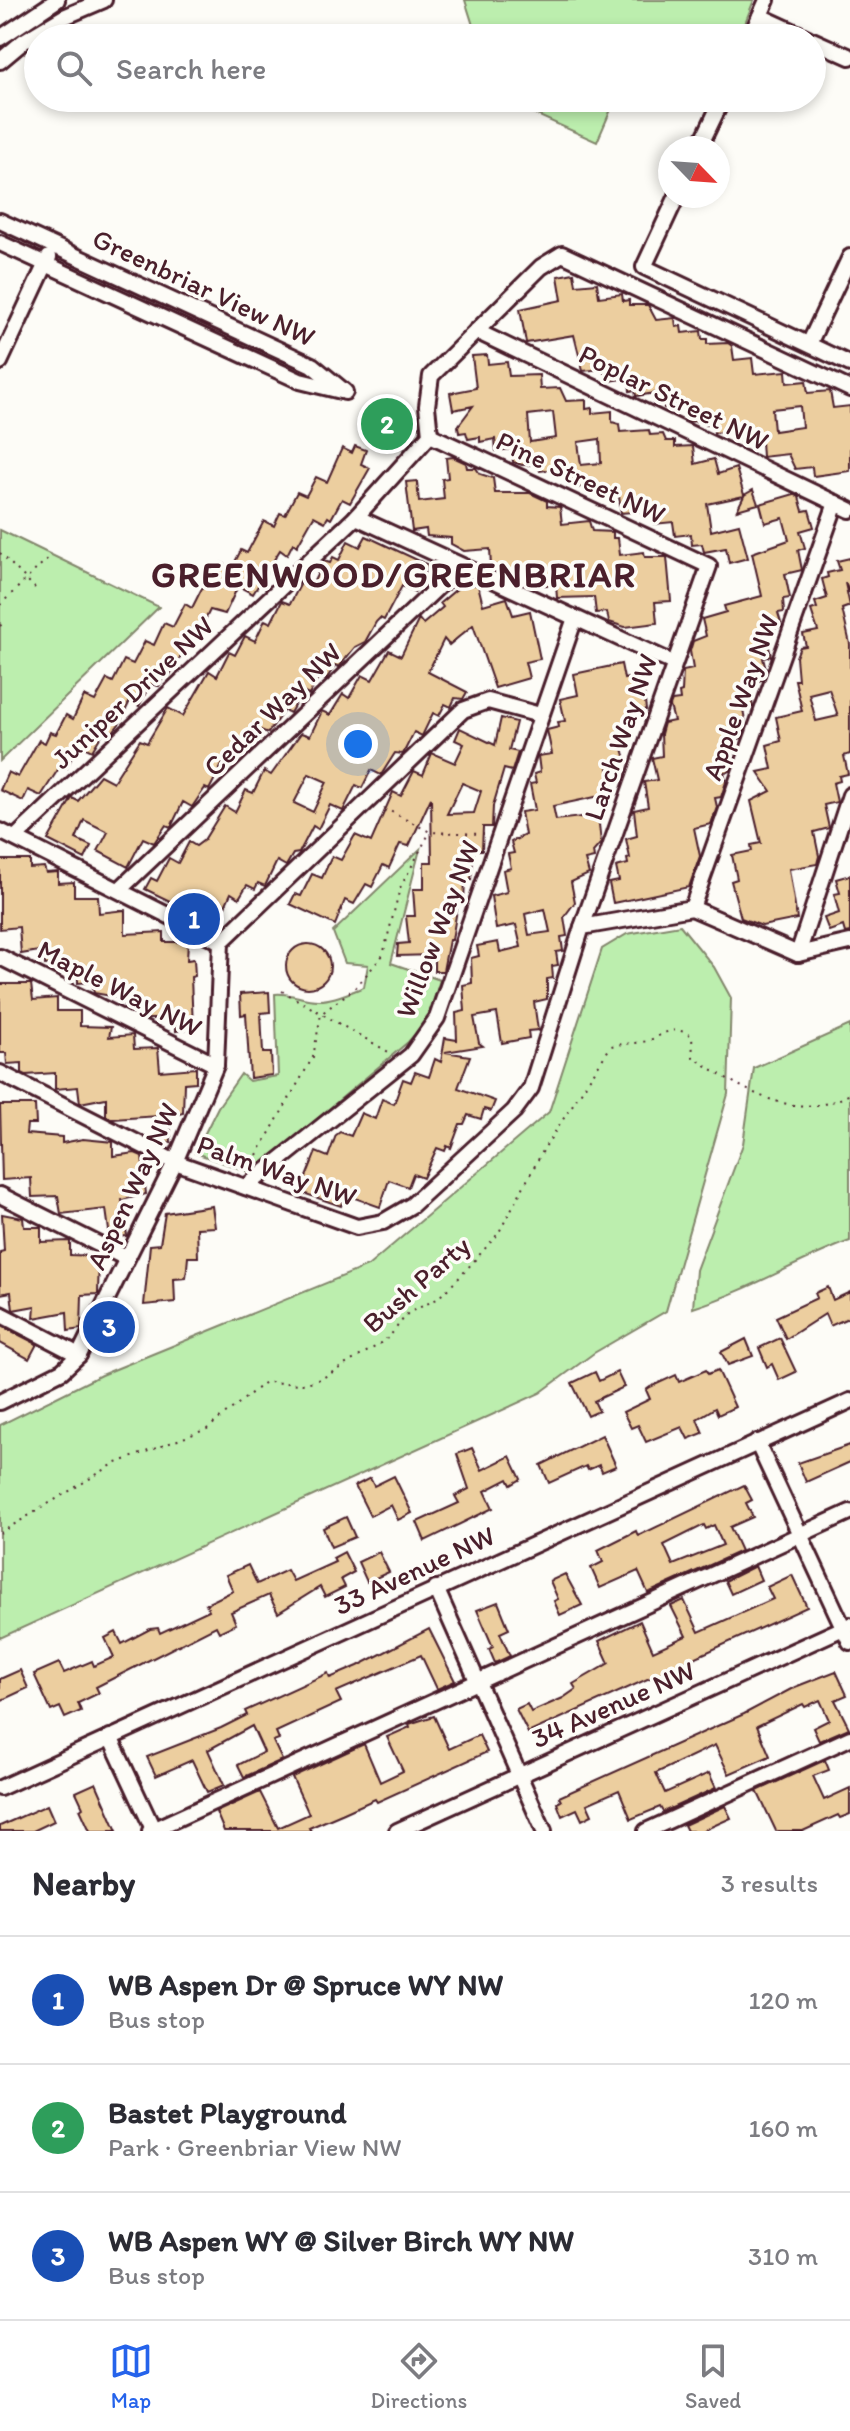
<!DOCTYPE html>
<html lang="en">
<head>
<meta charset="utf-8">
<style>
  body { margin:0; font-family:Itim,sans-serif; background:#f2f2f3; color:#2b2b33 }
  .compass { position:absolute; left:658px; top:136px; width:72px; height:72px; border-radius:50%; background:#fff; box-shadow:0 4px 12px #0003; rotate:115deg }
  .you { position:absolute; left:358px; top:744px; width:28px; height:28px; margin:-20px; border:6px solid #fff; border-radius:50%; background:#1a73e8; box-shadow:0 0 0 12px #1a73e833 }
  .badge { display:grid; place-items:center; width:52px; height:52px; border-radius:50%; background:#2563eb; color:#fff; font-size:26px; font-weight:700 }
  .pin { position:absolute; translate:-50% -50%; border:4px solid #fff; box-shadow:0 2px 8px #0006 }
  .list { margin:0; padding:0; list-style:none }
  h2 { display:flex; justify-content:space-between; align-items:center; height:104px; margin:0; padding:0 32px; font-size:34px }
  h2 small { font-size:26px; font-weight:400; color:#7c7c81 }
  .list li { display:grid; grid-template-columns:52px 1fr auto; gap:24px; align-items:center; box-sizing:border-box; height:128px; padding:0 32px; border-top:2px solid #e1e1e2 }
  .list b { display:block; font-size:30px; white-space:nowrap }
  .list p { margin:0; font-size:26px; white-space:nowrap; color:#7c7c81 }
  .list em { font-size:26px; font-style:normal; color:#7c7c81 }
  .icon { flex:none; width:44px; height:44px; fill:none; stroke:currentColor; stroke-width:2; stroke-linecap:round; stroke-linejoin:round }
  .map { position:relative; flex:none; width:850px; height:1831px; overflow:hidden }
  .search { position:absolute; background:#fff; box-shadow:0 4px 12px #0003; left:24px; right:24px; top:24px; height:88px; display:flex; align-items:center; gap:20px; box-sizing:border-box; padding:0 28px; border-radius:44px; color:#7c7c81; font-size:30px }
  .sheet { height:488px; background:#fff }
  nav { display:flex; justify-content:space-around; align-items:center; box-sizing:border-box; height:112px; border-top:2px solid #e1e1e2; background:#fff; font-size:22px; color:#7c7c81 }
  nav a { display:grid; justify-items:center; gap:4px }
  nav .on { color:#2563eb }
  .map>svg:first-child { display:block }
  .green { fill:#bceeae; stroke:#83866c; stroke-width:2 }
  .building { fill:#ecce9f; stroke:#4a1f2b; stroke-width:2; fill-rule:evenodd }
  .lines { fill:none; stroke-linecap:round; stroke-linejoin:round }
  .minor-casing { stroke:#4a1f2b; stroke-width:20 }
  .path { stroke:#4a1f2b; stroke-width:2; stroke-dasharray:2 6; stroke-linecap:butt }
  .minor { stroke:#fdfcf7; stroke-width:14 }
  .labels { text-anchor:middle; stroke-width:7; stroke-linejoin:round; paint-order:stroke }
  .street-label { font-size:28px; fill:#4a1f2b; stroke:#fdfcf7 }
  .district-label { font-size:36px; font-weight:bold; letter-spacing:2px; fill:#4a1f2b; stroke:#fdfcf7 }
</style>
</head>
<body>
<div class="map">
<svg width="850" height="1831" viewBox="0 0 850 1831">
  <rect width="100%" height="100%" fill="#fdfcf7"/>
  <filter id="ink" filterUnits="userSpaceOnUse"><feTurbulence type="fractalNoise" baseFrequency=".0125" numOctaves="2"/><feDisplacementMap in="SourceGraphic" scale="16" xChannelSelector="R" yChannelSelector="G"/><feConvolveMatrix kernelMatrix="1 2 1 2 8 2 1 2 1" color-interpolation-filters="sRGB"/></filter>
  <g filter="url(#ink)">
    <g class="green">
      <polygon points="465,0 754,0 739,38 477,38"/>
      <polygon points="499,98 616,98 597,142"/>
      <polygon points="393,400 408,416 382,449 365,431"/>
      <polygon points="0,530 159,607 0,761"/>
      <path d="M420,849L391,963L440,980L427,1021L408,1042L253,1173L195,1153L218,1107L241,1074L249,1081L278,1076L275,994C290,992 304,1001 320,1000C334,1000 351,992 364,987L368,965L345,963L333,932Z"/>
      <polygon points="680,925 714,967 731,998 728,1094 666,1311 594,1353 540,1393 0,1638 0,1425 101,1375 368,1266 549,1112 602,949 627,934"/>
      <path d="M850,1025V1241C796,1261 748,1291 693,1308L696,1270L743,1144L754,1068Z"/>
    </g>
    <g class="building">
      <path d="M574,273L576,285L597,283L599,297L622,294L623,301L629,300V305H648L656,320L675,318L676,327L681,326L682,333L701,331L702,339H707V344L728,343L732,346L734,360L752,358L754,374L786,371L787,383L806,381L808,393L830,391L833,408L850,406V471L813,476L812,467L795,469L788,454L762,457L761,441L741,443L736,431L714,433L713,425H706L705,420L689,422L683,406L664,408L662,392L636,396L635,390L630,391L629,378L609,381L608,373H604L603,369L583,371L574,335L526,343L520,309L562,300L558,276ZM800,406L802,427L774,431L772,409Z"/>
      <path d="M487,355L488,364L507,362L509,376L539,375L540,389L560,388L566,401L586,400V409L592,408V413L612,411V422L619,424L620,432L649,430L650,435L663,434L666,441H675V447L693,446L695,464L714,459L718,474L736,468L744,495L753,490L758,504L737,510L744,496L707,504L711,531L739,524L748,558L729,563L726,548L704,552L702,544L692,545L691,534L675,536L673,522L654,524L653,515H644V511L621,513L618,488L594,492L591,486L574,488L573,480L566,481L565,468L540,471L539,464L522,465L513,462L512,449L496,451L495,439L480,442V437L468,439L466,432L459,433L458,426L473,406L453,410L450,393L476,388L472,356ZM553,412L556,438L530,442L528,415ZM600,439L601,463L581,465L578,442Z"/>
      <polygon points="355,446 366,450 361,464 370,468 350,503 342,499 331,519 328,517 325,522 314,516 297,546 293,543 287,555 280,550 253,594 238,586 225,614 210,610 197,636 194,634 168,678 164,676 159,686 150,684 139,706 130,701 119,724 112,733 105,729 92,751 78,744 67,768 61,765 41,796 28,790 23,801 0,790 8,772 18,777 39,740 45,743 50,732 56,734 66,715 73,719 84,696 95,701 107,679 113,682 124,660 133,664 145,641 154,645 164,623 173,627 185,604 192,608 203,586 209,589 222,563 232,568 241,550 247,553 264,521 274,526 280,513 285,515 297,492 306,496 316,477 327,482 342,448 352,453"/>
      <polygon points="453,457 466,463 467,468 476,468 480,474 493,478 495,493 530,493 547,501 547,506 560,507 562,524 589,521 592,531 613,532 613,538 618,538 620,555 644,552 645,557 667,557 671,601 655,602 657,623 625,627 609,622 607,612 596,613 594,597 557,598 556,585 537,585 537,576 516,578 516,573 504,569 504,565 491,566 490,549 464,551 451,544 451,538 427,536 426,529 412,531 406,482 417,481 419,502 444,499 442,479 448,478 446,458"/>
      <polygon points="794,494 799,497 803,511 809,510 814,527 800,531 805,548 798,550 802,570 785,574 790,598 783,599 784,612 778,613 782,626 768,629 766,634 771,656 763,658 766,670 762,680 748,683 753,707 743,709 746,726 742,738 731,740 734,759 730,771 724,772 726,782 721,797 715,798 717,807 711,824 694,828 700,856 689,887 613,903 609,883 619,881 616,867 628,864 627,859 630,858 626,839 637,836 634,810 648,807 644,782 657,780 652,758 662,756 661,734 664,723 674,721 670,706 672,701 680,700 679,693 682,692 683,671 693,669 690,651 693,641 706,636 702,619 726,612 724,606 762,596 752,553 789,540 783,518 765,523 760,504"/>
      <polygon points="366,536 428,565 415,592 402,586 384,620 380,618 376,622 365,642 355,647 339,667 335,665 326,680 319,677 309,695 302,692 290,713 284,710 268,733 258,729 248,749 243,746 233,768 223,763 209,790 205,788 192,807 183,802 171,827 166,825 154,843 143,838 128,867 98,851 108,832 84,820 76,839 91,846 85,859 48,840 72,798 78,801 100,775 113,782 140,740 147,743 168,708 183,716 209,671 217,676 229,652 235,655 245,636 255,641 265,620 271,623 282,601 290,604 301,583 311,587 324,561 330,563 333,557 339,560 348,541 360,547"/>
      <path d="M850,558V593L845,583L850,606L842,609L850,644V754L844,756L848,774L839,776L840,781L833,783L837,802L824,805L829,828L814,832L819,856L817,864L789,869L797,919L762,926L741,918L731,881L737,879L732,855L752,851L751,845L761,843L751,801L771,791L758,772L772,769L767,745L781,741L776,717L802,711L795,680H798L796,657L800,647L806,646L803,634L818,631L811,610L817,608L815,602L827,598L822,579L828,577L827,573L840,570L837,561ZM829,689L838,716L816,721L809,694Z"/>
      <path d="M468,584L478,585L483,605L507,598L513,615L530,611L540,659L525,662L529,678L495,688L473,625L449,645L444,639L428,672L467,692L463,699L455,698L451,707L445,704L439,716L433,713L422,736L414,732L403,754L395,753L381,775L371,770L362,788L356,785L343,811L330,805L318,829L313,826L299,853L293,854L286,866L277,861L265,886L258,883L255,889L247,885L239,898L231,893L221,915L215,912L211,921L145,889L151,878L157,881L169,858L178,863L189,842L196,846L204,840L225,806L235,812L246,790L253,793L264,771L271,775L301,733L310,736L322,711L330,715L343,694L349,698L362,675L372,680L389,650L401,656L419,619L423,624L443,607L440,603L459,587ZM309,774L327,782L313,812L294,803Z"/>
      <path d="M621,664L624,679L642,675L646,710L627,714L632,739L621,741L627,763L608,768L614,793L553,806L556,820L598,815L601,843L593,852L594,858L585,860L589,874L571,882L575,902L564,917L567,936L561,937L563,951L556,952L558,965L552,966L553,978L547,979V999L534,1002L538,1030L528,1031L529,1038L502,1043L497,1013L474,1017L479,1043L483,1046L445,1052L470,1056L458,1088L495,1101L491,1111L484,1109L481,1119L468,1115L464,1124H460L451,1148L447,1146L445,1151L437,1148L423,1178L413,1174L408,1187L389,1180L380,1207L344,1194L341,1206L300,1192L316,1152L328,1157L336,1135L340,1132L351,1136L361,1113L375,1119L382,1099L394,1104L403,1079L411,1082L415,1072L429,1077L435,1059L441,1062L445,1038L457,1040L456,1013L465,1011L463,985L472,983L471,958L479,956L477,946L498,942L500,952L521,947L516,925L496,929L491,896L507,892L503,870L511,868L508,854L514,853L511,842L525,835L521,812L535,810L530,784L536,783L534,774L540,772L538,756L552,754L547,730L559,727L558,722L565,721L560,699L578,695L574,674ZM545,909L550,932L529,935L525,914Z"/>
      <path d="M501,718L516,722L509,750L518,752L512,771L504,769L493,806L492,827H483L482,850H474L471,880L465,879L464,902L458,903L452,940H449L443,971H434V955L397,956L398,944L409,943L406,916H415L413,889H424V862H432L431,798L409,846L400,844L389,868L383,865L372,887L366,884L354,904L345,900L335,925L290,904L295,894L301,896L312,874L322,878L332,856L341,860L355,835L371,842L393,792L401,796L414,771L423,775L432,753L455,763L464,744L455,740L460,728L495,745ZM462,783L481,791L474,813L447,814Z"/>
      <polygon points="0,860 30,860 30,868 44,867 46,873 58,872 58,883 74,882 74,896 98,896 99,913 125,910 125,934 164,932 164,942 188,942 187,960 194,959 195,976 191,977 193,1028 176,1031 176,1019 147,1019 143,1005 125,1008 122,998 94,993 92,982 78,983 78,973 68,974 67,963 45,965 45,950 21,954 19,927 0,929"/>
      <polygon points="850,875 850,932 845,933 843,926 829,931 824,918 839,913 834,894 840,893 836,879"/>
      <circle cx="308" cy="966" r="22"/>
      <polygon points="0,984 31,984 33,1000 57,998 57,1011 80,1011 80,1026 111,1027 109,1037 133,1035 134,1049 158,1048 160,1071 196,1068 196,1082 184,1083 183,1113 170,1116 171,1142 160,1143 159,1116 113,1119 106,1116 106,1098 80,1103 78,1087 55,1089 55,1073 26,1075 22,1073 22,1063 7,1064 6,1053 0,1053"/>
      <polygon points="269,992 270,1012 261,1013 263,1053 271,1053 272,1075 250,1078 246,1014 241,1015 240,994"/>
      <polygon points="0,1105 35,1105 36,1124 27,1124 26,1134 62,1137 62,1143 83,1139 113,1142 113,1156 135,1153 142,1156 146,1194 122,1200 127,1236 110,1238 106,1209 61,1214 58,1196 32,1197 31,1178 2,1180"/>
      <polygon points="212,1206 215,1227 197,1228 198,1257 188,1257 186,1278 174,1279 175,1302 144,1305 150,1245 160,1244 165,1213"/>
      <polygon points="2,1214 23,1218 24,1227 41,1227 41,1242 70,1241 70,1255 99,1256 98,1294 82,1295 81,1329 68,1331 67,1312 34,1318 35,1306 13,1310 11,1292 0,1294 0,1252 4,1251"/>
      <polygon points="828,1287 833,1300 850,1292 850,1317 830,1326 825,1314 786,1339 776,1317 817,1298 815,1293"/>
      <polygon points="0,1325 37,1344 29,1359 0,1343"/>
      <polygon points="780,1338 796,1372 779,1380 772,1364 767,1367 759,1348"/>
      <polygon points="746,1339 753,1356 728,1365 721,1352"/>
      <polygon points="706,1370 708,1374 718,1370 735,1407 718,1415 715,1408 697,1419 703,1433 688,1439 682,1427 646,1442 638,1425 631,1428 623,1412 650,1399 646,1390 650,1387 676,1375 679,1382"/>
      <polygon points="595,1372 599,1381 617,1372 624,1387 594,1401 599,1411 588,1416 572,1383"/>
      <polygon points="602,1435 616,1466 602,1472 599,1465 588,1470 586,1466 549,1483 541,1465"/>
      <polygon points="850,1445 850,1462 806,1482 798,1463"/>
      <polygon points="472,1448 482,1470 510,1456 521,1479 511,1485 508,1479 485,1491 493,1508 425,1541 417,1522 459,1503 455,1496 469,1489 457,1454"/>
      <polygon points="394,1476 412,1513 398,1520 391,1505 370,1516 355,1486 370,1478 374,1486"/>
      <path d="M744,1485L752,1500L746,1503L753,1517L730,1527L741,1551L648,1593L638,1571L600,1588L591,1568L603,1562L598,1550L636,1531L638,1536ZM704,1525L706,1529L714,1525L723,1545L673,1565L664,1545Z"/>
      <polygon points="346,1517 355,1537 331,1547 323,1528"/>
      <polygon points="344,1552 354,1572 341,1579 345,1587 325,1597 320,1587 278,1613 269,1595 231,1612 236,1624 219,1632 216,1626 96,1687 99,1693 78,1703 81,1711 65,1718 60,1707 51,1711 34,1674 59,1663 64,1673 92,1661 94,1666 114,1657 105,1638 116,1632 122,1644 150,1629 158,1628 160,1633 209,1610 206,1604 233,1591 226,1575 248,1565 257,1584 287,1570 293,1581 335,1562 333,1558"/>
      <polygon points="379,1552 389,1572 367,1582 358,1562"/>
      <polygon points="755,1566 761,1580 731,1594 725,1581"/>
      <polygon points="565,1574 582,1605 560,1615 554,1601 558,1599 550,1581"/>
      <polygon points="792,1575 807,1607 528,1733 516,1709 527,1704 531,1712 563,1698 576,1689 573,1684 609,1663 599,1641 640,1621 653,1651 686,1636 671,1606 684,1600 699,1632 773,1599 767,1587"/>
      <polygon points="498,1602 509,1629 500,1633 510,1656 495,1663 489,1649 493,1647 477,1610"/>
      <polygon points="429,1629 455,1681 437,1689 421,1655 336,1692 341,1702 276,1732 279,1739 273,1741 282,1760 244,1777 238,1765 264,1752 252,1726 208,1750 224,1785 207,1792 192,1760 156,1776 147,1757 221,1728 247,1715 245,1711 328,1673 330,1678 358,1666"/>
      <polygon points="20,1670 28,1688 0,1701 0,1679"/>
      <polygon points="836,1671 847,1695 835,1700 849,1728 819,1741 813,1728 829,1720 820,1700 805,1707 803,1704 757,1726 770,1756 729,1774 715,1745 656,1773 665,1793 709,1773 716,1788 663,1812 660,1807 631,1819 619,1790 587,1804 592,1815 582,1820 577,1809 562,1816 557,1803 561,1801 559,1797 744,1714 795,1687"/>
      <polygon points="434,1716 449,1749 479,1735 487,1752 377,1802 375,1799 344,1813 309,1828 311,1831 224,1831 216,1812 260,1792 278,1828 309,1814 292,1777 364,1744 380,1782 403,1771 387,1737 410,1727 409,1724"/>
      <polygon points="825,1760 829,1770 813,1776 824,1800 850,1788 850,1814 840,1818 838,1815 803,1831 776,1831 757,1791"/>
      <polygon points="96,1783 117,1831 90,1831 80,1809 83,1807 76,1792"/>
      <polygon points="47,1805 54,1821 33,1831 0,1831 0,1826"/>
      <polygon points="725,1806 731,1818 702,1831 687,1831 684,1825"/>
    </g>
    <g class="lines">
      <defs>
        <g id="minor">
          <polyline points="760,16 808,38"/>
          <polyline points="0,38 57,0"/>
          <polyline points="750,38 767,0"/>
          <polyline points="812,40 850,57"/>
          <polyline points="0,61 24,41 64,17 104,0"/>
          <polyline points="699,148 723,98"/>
          <polyline points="677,196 644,267 850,364"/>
          <polyline points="0,221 312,365 345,392"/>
          <polyline points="0,243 300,381 341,391"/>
          <polyline points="476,331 850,510"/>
          <polyline points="809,344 850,257"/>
          <polyline points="0,362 49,257"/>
          <polyline points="430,435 709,566 582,927"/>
          <polyline points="356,517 673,663"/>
          <polyline points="0,831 221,942"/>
          <polyline points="16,837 356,517 430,435 427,406 431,376 541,267 562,254 850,389"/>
          <polyline points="119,890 460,566"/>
          <polyline points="692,908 836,503"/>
          <polyline points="221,942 463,710 488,701 540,715"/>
          <polyline points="798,954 850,795"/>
          <polyline points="0,957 216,1065"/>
          <polyline points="0,1073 175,1162 357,1227 383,1222 412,1205 514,1111 531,1088 582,927 692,908 798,954 850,942"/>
          <polyline points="246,1187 411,1055 437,1018 575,618"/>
          <polyline points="0,1195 126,1258"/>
          <polyline points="0,1314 79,1355"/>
          <polyline points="0,1402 62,1371 79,1355 175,1162 216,1065 221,942"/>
          <polyline points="757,1442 850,1642"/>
          <polyline points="436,1588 544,1831"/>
          <polyline points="110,1737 154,1831"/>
          <polyline points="0,1788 850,1401"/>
          <polyline points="150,1831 850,1512"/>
          <polyline points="397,1831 850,1625"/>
          <polyline points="646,1831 850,1738"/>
        </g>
      </defs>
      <use href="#minor" class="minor-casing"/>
      <g class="path">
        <polyline points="0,553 35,588"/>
        <polyline points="0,605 50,556"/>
        <polyline points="0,626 3,623"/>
        <polyline points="384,808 430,832 484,834"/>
        <polyline points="282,991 392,1054"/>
        <polyline points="253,1162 313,1057 321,1014 356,987 383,955 400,888 430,832"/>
        <path d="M0,1533L114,1464L207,1429L265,1382L302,1384L321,1379L375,1347L389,1337L408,1313L437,1299L457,1280L498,1234L545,1147L611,1046C623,1043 639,1044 650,1040C668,1032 673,1025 692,1036L693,1057C741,1088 794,1125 850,1094"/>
      </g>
      <use href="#minor" class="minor"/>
    </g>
  </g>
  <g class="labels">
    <g class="street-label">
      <text transform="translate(204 287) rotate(25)" y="10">Greenbriar View NW</text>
      <text transform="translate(674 397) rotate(26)" y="10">Poplar Street NW</text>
      <text transform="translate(581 477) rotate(25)" y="10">Pine Street NW</text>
      <text transform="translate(132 692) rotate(-43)" y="10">Juniper Drive NW</text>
      <text transform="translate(740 697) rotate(-70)" y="10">Apple Way NW</text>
      <text transform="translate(272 709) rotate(-44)" y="10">Cedar Way NW</text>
      <text transform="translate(620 737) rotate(-71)" y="10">Larch Way NW</text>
      <text transform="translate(437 929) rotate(-69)" y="10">Willow Way NW</text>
      <text transform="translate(120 988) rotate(27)" y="10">Maple Way NW</text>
      <text transform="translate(277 1170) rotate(19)" y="10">Palm Way NW</text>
      <text transform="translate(132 1186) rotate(-65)" y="10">Aspen Way NW</text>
      <text transform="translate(416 1284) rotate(-41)" y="10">Bush Party</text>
      <text transform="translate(414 1570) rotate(-25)" y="10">33 Avenue NW</text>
      <text transform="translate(613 1704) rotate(-24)" y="10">34 Avenue NW</text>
    </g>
    <g class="district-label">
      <text x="394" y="587">GREENWOOD/GREENBRIAR</text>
    </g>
  </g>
</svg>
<svg class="compass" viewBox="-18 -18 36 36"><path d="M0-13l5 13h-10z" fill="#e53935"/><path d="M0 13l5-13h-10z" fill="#7c7c81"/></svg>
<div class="you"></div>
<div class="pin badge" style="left:194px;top:919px;background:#1a4fb4">1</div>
<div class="pin badge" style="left:387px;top:424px;background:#2e9e5b">2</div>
<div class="pin badge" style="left:109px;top:1327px;background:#1a4fb4">3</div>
<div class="search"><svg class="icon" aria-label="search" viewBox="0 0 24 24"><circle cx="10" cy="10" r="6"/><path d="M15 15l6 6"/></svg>Search here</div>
</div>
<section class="sheet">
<h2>Nearby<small>3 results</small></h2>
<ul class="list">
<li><span class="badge" style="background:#1a4fb4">1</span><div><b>WB Aspen Dr @ Spruce WY NW</b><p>Bus stop</p></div><em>120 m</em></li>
<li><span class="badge" style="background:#2e9e5b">2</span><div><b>Bastet Playground</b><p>Park · Greenbriar View NW</p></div><em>160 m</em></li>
<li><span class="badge" style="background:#1a4fb4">3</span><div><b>WB Aspen WY @ Silver Birch WY NW</b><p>Bus stop</p></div><em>310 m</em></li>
</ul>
</section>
<nav>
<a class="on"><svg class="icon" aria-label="map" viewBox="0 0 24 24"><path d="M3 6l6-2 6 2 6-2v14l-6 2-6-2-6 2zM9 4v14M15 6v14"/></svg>Map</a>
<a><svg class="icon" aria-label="directions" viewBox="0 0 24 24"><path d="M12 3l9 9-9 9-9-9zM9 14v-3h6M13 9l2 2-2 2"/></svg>Directions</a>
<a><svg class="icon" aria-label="saved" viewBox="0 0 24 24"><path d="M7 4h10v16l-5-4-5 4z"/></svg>Saved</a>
</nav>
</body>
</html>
